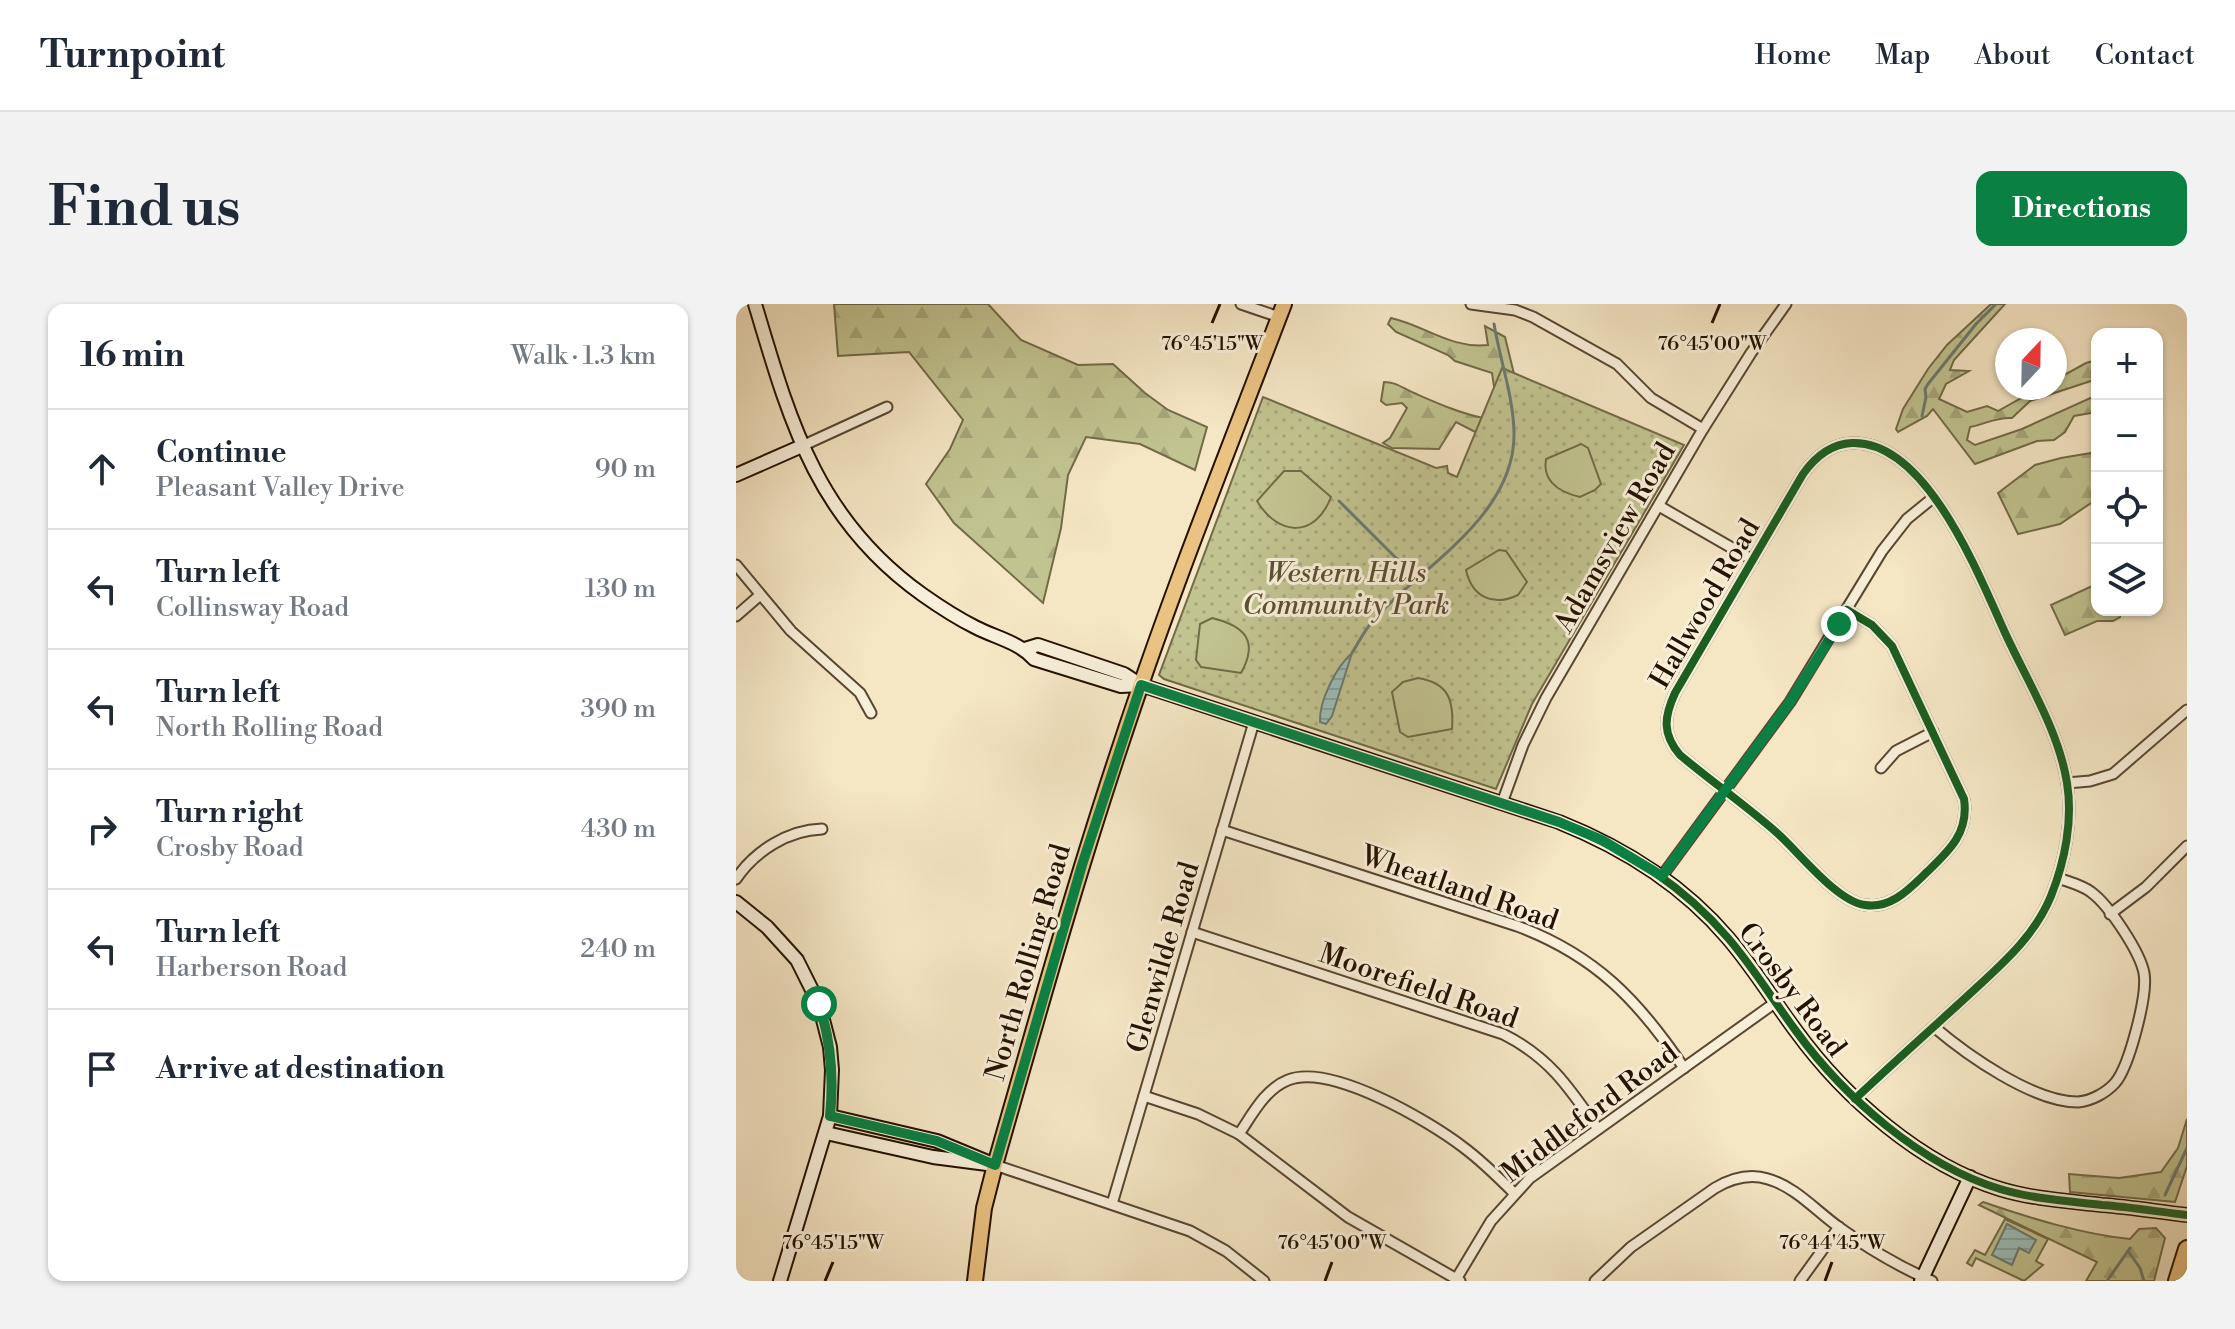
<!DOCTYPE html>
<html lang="en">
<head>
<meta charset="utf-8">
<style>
  body { margin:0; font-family:"Libre Bodoni",serif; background:#f2f2f3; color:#1f2937 }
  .controls { position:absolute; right:24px; top:24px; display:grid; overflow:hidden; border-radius:16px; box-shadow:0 2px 6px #0004 }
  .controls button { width:72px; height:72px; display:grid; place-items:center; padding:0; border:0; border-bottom:2px solid #e0e1e3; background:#fff; color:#1f2937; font:40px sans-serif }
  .compass { position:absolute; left:1259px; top:24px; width:72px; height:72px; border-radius:50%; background:#fff; box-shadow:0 2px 6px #0004; rotate:22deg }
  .stop { position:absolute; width:24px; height:24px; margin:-18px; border:6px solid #0b8043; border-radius:50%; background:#fff }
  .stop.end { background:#0b8043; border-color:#fff; box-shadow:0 2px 8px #0008 }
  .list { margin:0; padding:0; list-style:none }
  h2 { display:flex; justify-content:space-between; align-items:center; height:104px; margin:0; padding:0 32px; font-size:34px }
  h2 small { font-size:26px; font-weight:400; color:#747a83 }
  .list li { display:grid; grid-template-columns:52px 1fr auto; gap:24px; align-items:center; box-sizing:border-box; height:120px; padding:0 32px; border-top:2px solid #e0e1e3 }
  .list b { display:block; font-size:30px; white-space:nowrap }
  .list p { margin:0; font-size:26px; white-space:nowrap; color:#747a83 }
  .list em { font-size:26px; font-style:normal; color:#747a83 }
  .icon { flex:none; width:44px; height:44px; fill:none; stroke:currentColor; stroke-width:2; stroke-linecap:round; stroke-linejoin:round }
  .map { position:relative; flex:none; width:1451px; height:977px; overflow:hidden; border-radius:16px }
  header { display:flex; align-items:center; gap:48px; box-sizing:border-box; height:112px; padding:0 40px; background:#fff; border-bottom:2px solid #e0e1e3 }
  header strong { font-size:38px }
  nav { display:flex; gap:44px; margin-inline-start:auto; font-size:28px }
  .intro { display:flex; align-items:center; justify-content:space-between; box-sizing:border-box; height:192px; padding:0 48px }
  h1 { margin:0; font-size:56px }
  .button { padding:20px 36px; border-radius:16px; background:#0b8043; color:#fff; font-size:28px; font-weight:700 }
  main { display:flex; gap:48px; padding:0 48px }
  aside { flex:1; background:#fff; border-radius:16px; box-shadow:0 2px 6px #0004 }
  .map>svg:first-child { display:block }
  .forest { fill:url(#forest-firs); stroke:#726a48; stroke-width:2 }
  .park { fill:url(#park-dots); stroke:#726a48; stroke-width:2 }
  .pitch { fill:#c1c390; stroke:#726a48; stroke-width:2 }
  .water { fill:url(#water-rules); stroke:#6d7970; stroke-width:2 }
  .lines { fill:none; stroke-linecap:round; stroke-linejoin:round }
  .stream { stroke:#6d7970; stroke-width:3 }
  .street-casing { stroke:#584631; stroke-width:13 }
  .secondary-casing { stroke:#241100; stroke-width:16 }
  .primary-casing { stroke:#241100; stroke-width:18 }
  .highway-casing { stroke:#241100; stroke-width:20 }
  .street { stroke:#f8efd9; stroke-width:9 }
  .secondary { stroke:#f8efd9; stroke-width:12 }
  .primary { stroke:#eac382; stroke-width:14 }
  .highway { stroke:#eac382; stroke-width:16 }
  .cycleway-casing { stroke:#f8efd9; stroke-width:13 }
  .cycleway { stroke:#1b5e20; stroke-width:8 }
  .route { stroke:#0b8043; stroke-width:10 }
  .ticks { fill:none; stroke:#241100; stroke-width:3 }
  .labels { text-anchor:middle; stroke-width:6; stroke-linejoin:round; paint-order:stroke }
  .street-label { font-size:28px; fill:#241100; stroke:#f8efd9 }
  .park-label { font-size:28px; font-style:italic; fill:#5b4f32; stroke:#f8efd9 }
  .ticks-label { font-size:20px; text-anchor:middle; fill:#241100; stroke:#f8efd9; stroke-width:6; stroke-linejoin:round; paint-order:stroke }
</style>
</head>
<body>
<header>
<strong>Turnpoint</strong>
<nav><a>Home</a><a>Map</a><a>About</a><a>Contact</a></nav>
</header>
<div class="intro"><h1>Find us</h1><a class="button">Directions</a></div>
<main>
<aside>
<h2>16 min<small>Walk · 1.3 km</small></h2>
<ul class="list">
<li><svg class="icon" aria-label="ahead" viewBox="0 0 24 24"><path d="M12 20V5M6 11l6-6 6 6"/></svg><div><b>Continue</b><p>Pleasant Valley Drive</p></div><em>90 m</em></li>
<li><svg class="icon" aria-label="left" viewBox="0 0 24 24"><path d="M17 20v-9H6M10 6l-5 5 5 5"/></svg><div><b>Turn left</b><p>Collinsway Road</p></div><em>130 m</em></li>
<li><svg class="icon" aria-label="left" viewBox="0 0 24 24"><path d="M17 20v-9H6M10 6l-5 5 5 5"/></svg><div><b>Turn left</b><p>North Rolling Road</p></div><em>390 m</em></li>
<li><svg class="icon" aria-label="right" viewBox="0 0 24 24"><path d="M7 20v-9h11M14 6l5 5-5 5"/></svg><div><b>Turn right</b><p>Crosby Road</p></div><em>430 m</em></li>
<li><svg class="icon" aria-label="left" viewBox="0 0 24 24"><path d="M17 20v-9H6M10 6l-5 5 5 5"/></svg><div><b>Turn left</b><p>Harberson Road</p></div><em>240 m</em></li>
<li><svg class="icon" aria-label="arrive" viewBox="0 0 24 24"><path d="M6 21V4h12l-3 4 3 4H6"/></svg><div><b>Arrive at destination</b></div></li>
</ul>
</aside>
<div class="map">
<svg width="1451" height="977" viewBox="0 0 1451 977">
  <defs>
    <pattern id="forest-firs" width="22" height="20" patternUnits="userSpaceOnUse" patternTransform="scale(2)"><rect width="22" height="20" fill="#c1c390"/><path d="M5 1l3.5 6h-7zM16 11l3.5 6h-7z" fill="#a6a67a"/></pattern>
    <pattern id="park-dots" width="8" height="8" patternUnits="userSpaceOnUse" patternTransform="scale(2)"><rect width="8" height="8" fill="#c1c390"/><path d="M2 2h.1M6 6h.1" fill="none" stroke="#a6a67a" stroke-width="1.8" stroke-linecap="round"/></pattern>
    <pattern id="water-rules" width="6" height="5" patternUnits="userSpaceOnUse" patternTransform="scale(2)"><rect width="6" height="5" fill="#9dbeba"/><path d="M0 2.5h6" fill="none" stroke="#87a29e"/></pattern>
  </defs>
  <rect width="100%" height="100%" fill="#f5e6c4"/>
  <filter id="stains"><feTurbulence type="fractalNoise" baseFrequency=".0025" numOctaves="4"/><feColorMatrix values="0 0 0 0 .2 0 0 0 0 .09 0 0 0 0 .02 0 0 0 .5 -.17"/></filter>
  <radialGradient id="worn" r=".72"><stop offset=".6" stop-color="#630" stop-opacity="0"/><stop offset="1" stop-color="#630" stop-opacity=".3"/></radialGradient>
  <g class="forest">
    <polygon points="98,0 252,0 285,36 342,61 377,60 409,89 432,106 471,123 459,166 404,140 350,133 332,171 325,224 307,299 218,219 190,180 214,145 227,116 173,48 102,52"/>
    <path d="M1255,0H1269L1218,56L1214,66L1233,67L1210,80L1203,95L1231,108L1251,102L1262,107L1303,84H1319V76L1350,59L1361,56V75L1294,97L1276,114C1259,113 1250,120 1234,123L1231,136L1239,141L1286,125L1361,91V108L1338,112L1329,128L1318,136L1301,137L1239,160L1197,105L1191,112L1162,128L1160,125L1167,105L1192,65L1211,41Z"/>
    <path d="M655,14C690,22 715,45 752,41L749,22L769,33L779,74L753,135L720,118L703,145L656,144L647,139L654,134L671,104L666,99L650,101L645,97L648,78C661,78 666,84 678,89C701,99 723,109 747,114L759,89L756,69L719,57L712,51L660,28L652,20Z"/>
    <polygon points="1361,148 1361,195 1324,220 1282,230 1262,189 1299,161 1325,154"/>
    <polygon points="1361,282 1361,306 1385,306 1384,313 1377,317 1361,317 1329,331 1315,301 1354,283"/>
    <polygon points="1451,815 1451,862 1439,898 1334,888 1333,870 1383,874 1425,868 1442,844"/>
    <path d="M1247,898C1294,914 1345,930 1394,935L1403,925L1420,924L1429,934L1418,977H1350L1361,958L1243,901Z"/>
  </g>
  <polygon class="park" points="766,64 948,141 796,400 760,485 428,375 423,371 527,93 700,164 711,162 712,169 721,173"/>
  <g class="pitch">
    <path d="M845,140L852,144L865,180L859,186L844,193C823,188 806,178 810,155Z"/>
    <path d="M548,167H565L595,193C579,235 542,232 521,197Z"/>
    <path d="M763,246L770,247L791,278L782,291C757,303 736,293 730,266Z"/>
    <path d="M476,314C509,322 523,337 505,369L465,363L460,356L464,320Z"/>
    <path d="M682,374C712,379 718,395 716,425L672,433L664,428L656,388L667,378Z"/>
    <polygon points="1269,915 1312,935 1300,957 1307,961 1288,977 1240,954 1236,962 1231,959 1239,946 1249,951"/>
  </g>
  <g class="water">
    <path d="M616,349L596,412L590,420L584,418C583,397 600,363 616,349Z"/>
    <polygon points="1271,920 1300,936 1293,949 1283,944 1276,961 1256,951"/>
  </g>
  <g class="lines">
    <g class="stream">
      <polyline points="1186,112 1190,93 1189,85 1192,80 1240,20 1260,0"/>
      <polyline points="603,197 661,255 686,273"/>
      <path d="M616,349C623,337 630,324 639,314C688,261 780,211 778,128C777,91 764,56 758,20"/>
      <polyline points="1429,891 1451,844"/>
      <polyline points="1392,947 1404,964 1408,977"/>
      <polyline points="1371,977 1394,944"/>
    </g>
    <defs>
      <g id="street">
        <polyline points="505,0 543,13"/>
        <polyline points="735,0 779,6 797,13 881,60 915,94 967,125"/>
        <polyline points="66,142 151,103"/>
        <polyline points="923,202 1017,256"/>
        <polyline points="0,261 55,327 124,389 135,409"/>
        <path d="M1111,306L1136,321L1156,342L1228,495C1233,528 1214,546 1192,567C1174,584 1156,605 1129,601C1100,597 1063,548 1040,528C1009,501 975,477 944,451C926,430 928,413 939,389L1067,170C1079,153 1095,140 1116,139C1192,136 1245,277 1271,333C1293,380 1323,428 1331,479C1337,516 1329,557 1315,592C1297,636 1260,665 1226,697C1190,730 1154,762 1119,795"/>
        <polyline points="0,312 23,292"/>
        <polyline points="1145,464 1160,447 1197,428"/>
        <polyline points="1331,479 1354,477 1377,470 1451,406"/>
        <polyline points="766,499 787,441 810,394 967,125 1015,49 1050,0"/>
        <path d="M486,526L781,622C859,651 902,696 948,764"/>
        <polyline points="926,572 1054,398 1146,247 1171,215 1198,193"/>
        <path d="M0,575C19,547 52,526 86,525"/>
        <polyline points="1374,610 1410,583 1451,542"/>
        <path d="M456,628L767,730C813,753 833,783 862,825"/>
        <path d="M1198,723C1231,751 1297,798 1342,798C1355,797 1370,789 1379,779C1393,763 1412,691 1408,669C1404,648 1373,601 1355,588C1346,581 1333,578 1322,574"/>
        <polyline points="408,792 462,810 503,830 612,913 724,977"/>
        <path d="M503,830C516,811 529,785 552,776C595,759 693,817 727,843C746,857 762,873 778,889"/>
        <polyline points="259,861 454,927 490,947 528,977"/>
        <polyline points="376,900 518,418"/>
        <polyline points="719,977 755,917 794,874 1040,698"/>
        <path d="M859,977L895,943L979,884C996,874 1013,869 1032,875C1060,883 1081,908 1104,924C1133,945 1164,963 1196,977"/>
        <polyline points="1064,977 1103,923"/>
      </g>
      <g id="secondary">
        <path d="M19,0C54,118 81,216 187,291C204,303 221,314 239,323C260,334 283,338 298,355L385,382L405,381"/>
        <polyline points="0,171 66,142"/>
        <path d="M289,345L302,341L388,370L405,381L823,518C888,544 946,580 992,634C1017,663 1037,696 1060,727C1108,793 1185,861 1264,885C1297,895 1332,897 1366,901C1395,903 1423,908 1451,911"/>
        <polyline points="0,598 31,623 61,656 83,700 94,743 96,766 94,812 44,977"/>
        <polyline points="94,812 201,837 259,861"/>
        <polyline points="90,829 197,853 251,860"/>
        <polyline points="1185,977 1234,873"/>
      </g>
      <path id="primary" d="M239,977L248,904L259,861C299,721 338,581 384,443C433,293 492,147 548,0"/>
      <polyline id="highway" points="1441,977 1451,945"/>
    </defs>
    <use href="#street" class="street-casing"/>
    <use href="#secondary" class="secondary-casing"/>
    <use href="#primary" class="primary-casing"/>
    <use href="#highway" class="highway-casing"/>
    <use href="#street" class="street"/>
    <use href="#secondary" class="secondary"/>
    <use href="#primary" class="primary"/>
    <use href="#highway" class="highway"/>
    <defs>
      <g id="cycleway">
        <path d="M1111,306L1136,321L1156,342L1228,495C1233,528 1214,546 1192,567C1174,584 1156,605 1129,601C1100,597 1063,548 1040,528C1009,501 975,477 944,451C926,430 928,413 939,389L1067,170C1079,153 1095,140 1116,139C1192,136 1245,277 1271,333C1293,380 1323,428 1331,479C1337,516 1329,557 1315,592C1297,636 1260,665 1226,697C1190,730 1154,762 1119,795"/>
        <path d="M405,381L823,518C888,544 946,580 992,634C1017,663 1037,696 1060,727C1108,793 1185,861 1264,885C1297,895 1332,897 1366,901C1395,903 1423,908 1451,911"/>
      </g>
    </defs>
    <use href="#cycleway" class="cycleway-casing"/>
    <use href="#cycleway" class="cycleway"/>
  </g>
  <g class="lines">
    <path class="route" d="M83,700C95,737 98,773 94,812L201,837L259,861L346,561L405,381L823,518L866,536L926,572L1054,398L1103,320"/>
  </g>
  <path class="ticks" d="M476,19L484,0M976,19L984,0M89,977L97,958M589,977L596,958M1089,977L1096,958"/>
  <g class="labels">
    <g class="street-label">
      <text transform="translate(878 233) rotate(-60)" y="10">Adamsview Road</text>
      <text transform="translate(968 299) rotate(-60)" y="10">Hallwood Road</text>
      <text transform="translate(724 583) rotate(19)" y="10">Wheatland Road</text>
      <text transform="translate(426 653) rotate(-74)" y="10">Glenwilde Road</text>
      <text transform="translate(291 658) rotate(-74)" y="10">North Rolling Road</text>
      <text transform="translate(683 681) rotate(19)" y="10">Moorefield Road</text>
      <text transform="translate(1057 685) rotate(53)" y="10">Crosby Road</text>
      <text transform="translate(853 808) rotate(-37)" y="10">Middleford Road</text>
    </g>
    <g class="park-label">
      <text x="610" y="278">Western Hills<tspan x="610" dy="32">Community Park</tspan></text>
    </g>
  </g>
  <g class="ticks-label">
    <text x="976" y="46">76°45'00"W</text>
    <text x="476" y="46">76°45'15"W</text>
    <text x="97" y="945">76°45'15"W</text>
    <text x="596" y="945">76°45'00"W</text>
    <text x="1096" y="945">76°44'45"W</text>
  </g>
  <rect width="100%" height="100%" filter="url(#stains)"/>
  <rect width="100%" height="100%" fill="url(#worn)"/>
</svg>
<div class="controls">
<button>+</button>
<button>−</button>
<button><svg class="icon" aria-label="locate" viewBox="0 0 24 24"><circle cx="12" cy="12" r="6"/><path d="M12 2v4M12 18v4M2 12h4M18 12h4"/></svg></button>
<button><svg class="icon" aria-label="layers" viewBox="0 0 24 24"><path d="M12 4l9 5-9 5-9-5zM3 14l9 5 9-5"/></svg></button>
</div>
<svg class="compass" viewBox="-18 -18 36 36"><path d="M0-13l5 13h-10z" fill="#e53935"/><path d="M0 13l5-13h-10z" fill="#747a83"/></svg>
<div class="stop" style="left:83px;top:700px"></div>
<div class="stop end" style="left:1103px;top:320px"></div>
</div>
</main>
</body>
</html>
